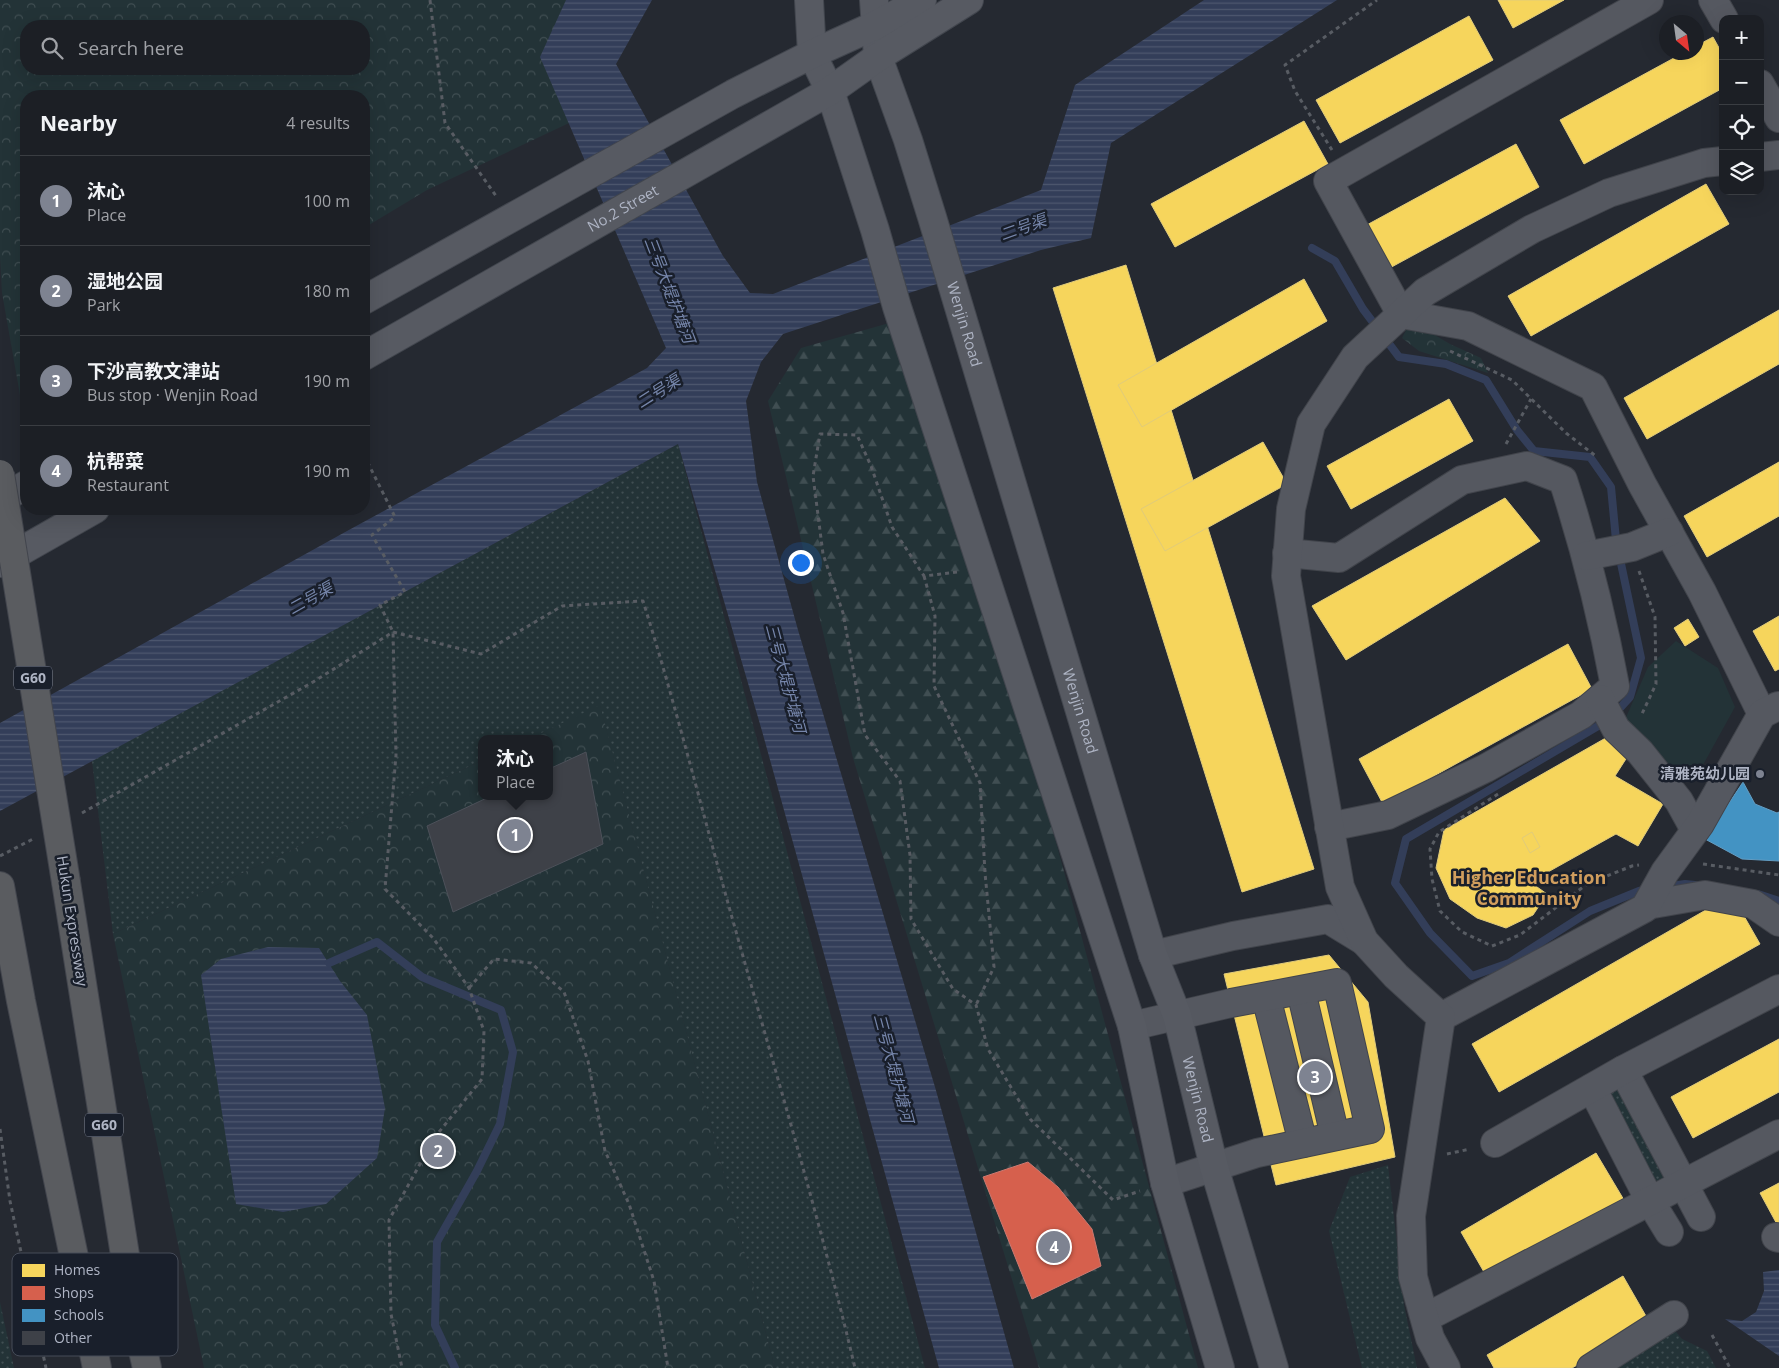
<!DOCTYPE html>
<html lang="en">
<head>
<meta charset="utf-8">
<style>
  body { margin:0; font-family:"Open Sans","Noto Sans SC",sans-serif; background:#25272d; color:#f1f3f6 }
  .controls { position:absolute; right:15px; top:15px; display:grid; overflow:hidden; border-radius:10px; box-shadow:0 5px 20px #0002 }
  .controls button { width:45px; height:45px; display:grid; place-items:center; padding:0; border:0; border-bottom:1px solid #3a3d42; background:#1c1f25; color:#f1f3f6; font:25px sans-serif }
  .compass { position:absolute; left:1659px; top:15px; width:45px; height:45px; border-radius:50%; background:#1c1f25; box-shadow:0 5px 20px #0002; rotate:151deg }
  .you { position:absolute; left:800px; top:562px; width:18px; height:18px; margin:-12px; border:4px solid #fff; border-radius:50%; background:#1a73e8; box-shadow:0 0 0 8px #1a73e833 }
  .badge { display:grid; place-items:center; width:32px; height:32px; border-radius:50%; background:#7e8391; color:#fff; font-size:16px; font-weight:700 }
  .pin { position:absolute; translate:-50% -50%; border:2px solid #fff; box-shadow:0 1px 5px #0006 }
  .popup { position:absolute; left:478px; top:735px; width:75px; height:65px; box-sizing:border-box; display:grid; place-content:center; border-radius:10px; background:#1c1f25; filter:drop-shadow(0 1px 4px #0005); font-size:16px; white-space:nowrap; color:#a0a2a7 }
  .popup b { font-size:19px; color:#f1f3f6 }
  .popup::after { content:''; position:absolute; left:50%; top:100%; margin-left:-10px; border:10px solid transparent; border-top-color:#1c1f25 }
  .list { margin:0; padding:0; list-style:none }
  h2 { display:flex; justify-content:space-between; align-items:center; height:65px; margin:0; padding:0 20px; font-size:21px }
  h2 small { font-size:16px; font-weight:400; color:#a0a2a7 }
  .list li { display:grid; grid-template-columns:32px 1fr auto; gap:15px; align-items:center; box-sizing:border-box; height:90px; padding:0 20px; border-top:1px solid #3a3d42 }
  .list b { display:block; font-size:19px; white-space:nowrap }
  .list p { margin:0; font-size:16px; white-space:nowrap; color:#a0a2a7 }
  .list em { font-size:16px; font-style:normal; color:#a0a2a7 }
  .icon { flex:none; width:28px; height:28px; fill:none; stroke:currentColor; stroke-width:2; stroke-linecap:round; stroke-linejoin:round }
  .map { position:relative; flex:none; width:1779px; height:1368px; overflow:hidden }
  .search { position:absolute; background:#1c1f25; box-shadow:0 5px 20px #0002; left:20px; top:20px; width:350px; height:55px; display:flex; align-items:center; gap:12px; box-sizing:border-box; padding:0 18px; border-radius:20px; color:#a0a2a7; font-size:19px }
  .panel { position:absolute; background:#1c1f25; box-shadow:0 5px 20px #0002; left:20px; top:90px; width:350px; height:425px; border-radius:20px }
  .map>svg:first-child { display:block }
  .grass { fill:url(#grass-dots) }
  .forest { fill:url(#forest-firs) }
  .park { fill:url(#park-crowns); fill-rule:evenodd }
  .garden { fill:#233337 }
  .water { fill:url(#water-rules) }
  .homes { fill:#f6d55c; stroke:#e0cb7b }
  .shops { fill:#d6604d; stroke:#ca7971 }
  .schools { fill:#4393c3; stroke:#639dc3 }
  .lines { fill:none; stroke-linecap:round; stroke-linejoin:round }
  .stream { stroke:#333e59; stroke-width:8 }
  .building { fill:#3e4148; stroke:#4d515a }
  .minor-casing { stroke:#41444b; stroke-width:30 }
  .major-casing { stroke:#42464e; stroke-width:30 }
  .highway-casing { stroke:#42454d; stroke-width:30 }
  .path { stroke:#585c63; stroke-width:3; stroke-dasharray:4 4; stroke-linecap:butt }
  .minor { stroke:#555860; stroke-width:28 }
  .major { stroke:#575a62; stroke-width:28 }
  .highway { stroke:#5a5c60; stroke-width:28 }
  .highway-bridge-casing { stroke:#42454d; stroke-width:30; stroke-linecap:butt }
  .highway-bridge { stroke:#5a5c60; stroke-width:28 }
  .poi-dot { fill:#7e8391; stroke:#191f2b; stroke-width:2 }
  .labels { text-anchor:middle; stroke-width:5; stroke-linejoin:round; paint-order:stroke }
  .shield { fill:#191f2b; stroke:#818796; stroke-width:1 }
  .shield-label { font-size:14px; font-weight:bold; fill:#aeb4c4 }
  .street-label { font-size:15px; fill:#aeb4c4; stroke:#191f2b }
  .poi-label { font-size:15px; font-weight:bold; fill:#aeb4c4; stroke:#191f2b; text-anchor:end }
  .water-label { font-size:16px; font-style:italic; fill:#7686ab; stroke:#191f2b }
  .quarter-label { font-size:18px; font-weight:bold; fill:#d09d5d; stroke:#191f2b }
  .key { fill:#191f2b; stroke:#464c59; stroke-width:1 }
  .key-label { font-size:14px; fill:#aeb4c4 }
</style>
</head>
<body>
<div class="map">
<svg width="1779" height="1368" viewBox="0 0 1779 1368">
  <defs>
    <pattern id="grass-dots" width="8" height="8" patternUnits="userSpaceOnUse" patternTransform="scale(1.25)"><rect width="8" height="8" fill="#233337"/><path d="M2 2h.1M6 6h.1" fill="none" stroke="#404e52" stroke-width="1.8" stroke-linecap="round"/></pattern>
    <pattern id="forest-firs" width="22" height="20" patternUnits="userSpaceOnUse" patternTransform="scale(1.25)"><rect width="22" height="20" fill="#233337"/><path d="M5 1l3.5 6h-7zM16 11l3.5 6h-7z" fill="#404e52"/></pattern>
    <pattern id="park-crowns" width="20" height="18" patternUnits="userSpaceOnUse" patternTransform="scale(1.25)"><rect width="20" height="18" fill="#233337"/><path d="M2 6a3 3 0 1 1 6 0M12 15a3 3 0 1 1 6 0" fill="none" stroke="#404e52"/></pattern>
    <pattern id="water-rules" width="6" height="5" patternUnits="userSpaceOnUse" patternTransform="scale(1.25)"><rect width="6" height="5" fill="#333e59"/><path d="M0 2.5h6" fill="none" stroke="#4e586f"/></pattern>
  </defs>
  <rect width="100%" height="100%" fill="#252931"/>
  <g class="grass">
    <polygon points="678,444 925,1368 775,1368 600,706 529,739 481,739 481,761 113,934 92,761"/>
    <polygon points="1621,1083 1669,1179 1651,1188 1603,1093"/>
    <polygon points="1388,1165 1404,1305 1417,1368 1362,1368 1329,1231 1350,1177"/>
    <polygon points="0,1302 14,1368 0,1368"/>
    <polygon points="1672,1327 1682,1339 1707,1351 1716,1368 1609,1368"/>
  </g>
  <polygon class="forest" points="914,316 1198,1368 1039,1368 853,758 768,401 801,348"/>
  <g class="park">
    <path d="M0,0H631L584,116L427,190L364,228V96H26V429L2,293L0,256ZM26,26H364V69H26Z"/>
    <polygon points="1411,321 1450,344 1481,358 1488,373 1419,351 1402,338"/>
    <polygon points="600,705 775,1368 204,1368 113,934 481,761 481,796 549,796 549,739 529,739"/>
  </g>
  <polygon class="garden" points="1676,641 1718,668 1735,707 1698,774 1657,765 1620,731 1648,667"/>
  <g class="water">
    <polygon points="566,0 652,0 616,64 723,256 750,293 773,294 1041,190 1075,85 1204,0 1337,0 1111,143 1091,238 1041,250 783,334 761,362 746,401 757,482 798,630 935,1087 1014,1368 939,1368 762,731 678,444 0,811 0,723 347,531 647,368 666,348 540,57"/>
    <polygon points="268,947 319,948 340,981 367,1015 385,1108 377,1158 326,1204 283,1212 236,1204 201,975 221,959"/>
    <polygon points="1779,1270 1779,1356 1725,1319 1742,1321 1756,1312 1764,1291 1763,1272"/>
  </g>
  <g class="homes">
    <polygon points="1498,0 1564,0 1513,28"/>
    <polygon points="1469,16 1493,60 1340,143 1316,100"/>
    <polygon points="1713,37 1723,55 1723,88 1584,164 1560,120 1685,52 1696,52 1696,46"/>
    <polygon points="1304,121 1328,164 1175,247 1151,204"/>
    <polygon points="1516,144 1539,187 1386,270 1363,227"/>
    <polygon points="1706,184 1729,224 1531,336 1508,296"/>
    <polygon points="1126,265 1314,869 1242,892 1053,288"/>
    <polygon points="1304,279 1327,321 1142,427 1118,385"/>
    <polygon points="1779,310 1779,364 1647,439 1624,398"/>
    <polygon points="1449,399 1473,441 1351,509 1327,466"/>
    <polygon points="1263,442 1287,484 1165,551 1141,509"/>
    <polygon points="1779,462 1779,516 1707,557 1684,516"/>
    <polygon points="1505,498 1540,541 1346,660 1312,606"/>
    <polygon points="1779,616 1779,669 1775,671 1753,631"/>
    <polygon points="1688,619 1699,637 1685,646 1674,628"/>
    <polygon points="1568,644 1592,689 1383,804 1359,759"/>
    <polygon points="1611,735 1633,748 1615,776 1663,804 1638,846 1616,834 1530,882 1547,894 1533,915 1506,928 1477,918 1450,899 1436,868 1444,830"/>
    <polygon points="1532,832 1540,847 1530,853 1522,838"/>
    <polygon points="1732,895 1760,944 1499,1092 1472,1044"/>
    <polygon points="1329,955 1368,1002 1395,1157 1276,1185 1224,974"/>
    <polygon points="1779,1039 1779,1092 1693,1138 1671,1097"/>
    <polygon points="1596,1153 1624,1200 1488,1279 1461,1232"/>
    <polygon points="1779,1183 1779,1228 1760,1193"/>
    <polygon points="1623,1276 1650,1323 1572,1368 1494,1368 1487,1355"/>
  </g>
  <polygon class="shops" points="1028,1162 1058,1187 1092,1229 1101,1266 1032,1299 983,1177"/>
  <polygon class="schools" points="1743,782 1755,804 1777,813 1779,812 1779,861 1742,859 1705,839"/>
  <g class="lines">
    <g class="stream">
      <polyline points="1312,248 1335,261 1363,309 1399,357 1446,364 1486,380 1517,430 1534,451 1590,457 1611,487 1616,540 1641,658 1630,697 1610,719 1406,839 1395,883 1430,933 1472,976 1509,963 1590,911 1639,891 1648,889"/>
      <polyline points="1665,887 1685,884 1695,885"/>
      <polyline points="1758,894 1779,901"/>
      <polyline points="329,963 377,942 422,977 501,1010 513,1052 500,1124 477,1171 437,1242 435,1325 455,1368"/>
    </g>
  </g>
  <polygon class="building" points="586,752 603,844 453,912 427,826 491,796 549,796 549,769"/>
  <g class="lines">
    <defs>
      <g id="minor">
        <polyline points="1649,0 1328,181 1401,314 1468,326 1593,387 1642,484 1702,592 1762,714"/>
        <polyline points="1713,0 1724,19"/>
        <polyline points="1760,84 1779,118"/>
        <polyline points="1760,157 1779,155"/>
        <path d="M1287,553L1339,558L1462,480L1527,466L1563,480C1585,548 1602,616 1615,686L1581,715L1486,768L1388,815L1329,827"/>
        <polyline points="1586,556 1632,547 1669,532"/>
        <polyline points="1600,699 1616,729 1640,752 1679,801 1695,830"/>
        <polyline points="1647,905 1705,895 1753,904 1779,922"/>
        <polyline points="1153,955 1233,936 1328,919 1364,941"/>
        <polyline points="1301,991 1335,1136"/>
        <polyline points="1266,997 1303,1143"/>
        <polyline points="1441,1017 1645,908 1665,872 1700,824 1762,714 1778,706"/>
        <polyline points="1132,1026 1231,1003 1337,983 1370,1129 1257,1153 1165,1183"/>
        <polyline points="1623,1070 1701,1217"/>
        <polyline points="1592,1088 1650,1201 1669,1232"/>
        <polyline points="1495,1143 1623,1070 1779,989"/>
        <polyline points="1776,1237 1779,1238"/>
        <polyline points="1425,1318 1779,1134"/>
        <polyline points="1446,1368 1430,1338 1413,1277 1411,1216 1441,1017 1396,976 1364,941 1340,887 1286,576 1291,509 1311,424 1355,357 1425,292 1532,229 1609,193 1704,163 1723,161"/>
        <polyline points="1591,1368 1674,1315"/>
      </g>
      <g id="major">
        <polyline points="809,0 812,54 830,91 875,230 897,307 1132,1026 1165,1183 1220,1368"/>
        <path id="s1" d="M874,0L878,57L908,140L932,217L1153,955L1177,1015L1214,1167L1274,1368"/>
        <polyline points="364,300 733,94 812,54 876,25 922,0"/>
        <path id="s2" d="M364,356L830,91L878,57L969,0"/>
        <polyline points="0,500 26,485"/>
        <polyline points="0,563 95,509"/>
      </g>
      <g id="highway">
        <polyline points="66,882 134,1312 147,1368"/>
        <polyline points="0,886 21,1001 97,1368"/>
      </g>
    </defs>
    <use href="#minor" class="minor-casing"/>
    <use href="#major" class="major-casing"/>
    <use href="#highway" class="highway-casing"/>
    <g class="path">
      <polyline points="430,0 445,123 496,196"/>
      <polyline points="1332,150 1295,91 1285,65 1377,0"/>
      <polyline points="1450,351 1512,380 1566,433 1597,457"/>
      <polyline points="1506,444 1531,399"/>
      <polyline points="364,455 395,517 372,535 405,592 380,605 393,632 396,755 385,889 433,938 469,988 484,1031 482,1079 435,1137 389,1220 391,1314 402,1368"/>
      <polyline points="1639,571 1655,617 1656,684 1641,716"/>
      <polyline points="957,572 924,576 892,527 871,466 857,435 820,434 813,476 823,554 843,613 865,735 900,781 910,855 911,919 953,989 976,1005 988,1049 1030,1119 1113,1200 1140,1191"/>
      <polyline points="924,576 935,616 934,686 980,783 985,873 994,967 976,1005"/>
      <polyline points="1498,794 1439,832 1430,849 1432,879 1440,911 1462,932 1492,946 1520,935 1587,884 1632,866 1639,865"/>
      <path d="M82,813L313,682L393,632L481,654L562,606L643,601C677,709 704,819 735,928C776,1074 820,1220 855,1368"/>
      <polyline points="0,856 33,839"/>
      <polyline points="1703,864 1779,875"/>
      <polyline points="469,988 494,959 531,963 564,992 588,1061 605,1151 629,1204 654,1281 668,1368"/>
      <polyline points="0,1129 10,1201 46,1368"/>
      <polyline points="1447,1154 1470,1149"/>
      <polyline points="1712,1335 1730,1368"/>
    </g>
    <use href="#minor" class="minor"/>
    <use href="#major" class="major"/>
    <use href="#highway" class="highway"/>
    <defs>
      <polyline id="highway-bridge" points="0,474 66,882"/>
    </defs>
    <use href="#highway-bridge" class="highway-bridge-casing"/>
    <use href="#highway-bridge" class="highway-bridge"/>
  </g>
  <circle class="poi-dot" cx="1760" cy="774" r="5"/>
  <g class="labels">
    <g class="shield">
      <rect x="14" y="666.5" width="38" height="23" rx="4"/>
      <rect x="85" y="1113.5" width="38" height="23" rx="4"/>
    </g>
    <g class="shield-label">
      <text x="33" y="683">G60</text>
      <text x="104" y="1130">G60</text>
    </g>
    <g class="street-label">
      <text dy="5" stroke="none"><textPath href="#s2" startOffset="298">No.2 Street</textPath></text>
      <text dy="5" stroke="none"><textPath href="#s1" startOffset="338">Wenjin Road</textPath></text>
      <text dy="5" stroke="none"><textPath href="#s1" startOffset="742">Wenjin Road</textPath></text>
      <text transform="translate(72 921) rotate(81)" y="5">Hukun Expressway</text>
      <text dy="5" stroke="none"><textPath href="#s1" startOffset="1148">Wenjin Road</textPath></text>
    </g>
    <g class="poi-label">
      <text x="1750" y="779">清雅苑幼儿园</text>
    </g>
    <g class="water-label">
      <text transform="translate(1023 227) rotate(-20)" y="6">二号渠</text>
      <text transform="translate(670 290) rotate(69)" y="6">三号大堤护塘河</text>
      <text transform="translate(658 391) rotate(-32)" y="6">二号渠</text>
      <text transform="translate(310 598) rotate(-29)" y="6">二号渠</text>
      <text transform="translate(786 678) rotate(75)" y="6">三号大堤护塘河</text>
      <text transform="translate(894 1068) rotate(75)" y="6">三号大堤护塘河</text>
    </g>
    <g class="quarter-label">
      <text x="1529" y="884">Higher Education<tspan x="1529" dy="21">Community</tspan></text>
    </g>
  </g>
  <rect x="12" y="1253" width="166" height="103" rx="8" class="key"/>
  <rect x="22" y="1264" width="23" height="13" fill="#f6d55c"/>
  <rect x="22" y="1286" width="23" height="14" fill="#d6604d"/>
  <rect x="22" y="1309" width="23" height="13" fill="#4393c3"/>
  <rect x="22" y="1331" width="23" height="14" fill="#3e4148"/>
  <g class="key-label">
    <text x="54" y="1275">Homes</text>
    <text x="54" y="1298">Shops</text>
    <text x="54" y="1320">Schools</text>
    <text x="54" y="1343">Other</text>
  </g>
</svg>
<div class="controls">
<button>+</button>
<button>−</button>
<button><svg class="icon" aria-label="locate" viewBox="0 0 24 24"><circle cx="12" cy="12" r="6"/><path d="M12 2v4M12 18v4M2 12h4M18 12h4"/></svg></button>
<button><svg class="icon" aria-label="layers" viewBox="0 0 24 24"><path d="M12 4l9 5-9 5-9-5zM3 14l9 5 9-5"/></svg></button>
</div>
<svg class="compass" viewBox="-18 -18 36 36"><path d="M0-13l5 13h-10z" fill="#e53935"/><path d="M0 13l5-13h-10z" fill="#a0a2a7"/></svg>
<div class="you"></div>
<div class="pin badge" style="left:515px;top:835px">1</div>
<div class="popup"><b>沐心</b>Place</div>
<div class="pin badge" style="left:438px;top:1151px">2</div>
<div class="pin badge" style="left:1315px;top:1077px">3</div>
<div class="pin badge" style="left:1054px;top:1247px">4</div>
<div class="search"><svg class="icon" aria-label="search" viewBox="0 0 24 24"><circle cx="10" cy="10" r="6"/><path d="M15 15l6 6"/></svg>Search here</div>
<section class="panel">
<h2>Nearby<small>4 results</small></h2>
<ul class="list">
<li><span class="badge">1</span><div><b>沐心</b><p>Place</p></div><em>100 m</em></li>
<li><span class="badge">2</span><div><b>湿地公园</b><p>Park</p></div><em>180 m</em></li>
<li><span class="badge">3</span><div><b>下沙高教文津站</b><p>Bus stop · Wenjin Road</p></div><em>190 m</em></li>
<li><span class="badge">4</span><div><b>杭帮菜</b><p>Restaurant</p></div><em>190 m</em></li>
</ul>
</section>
</div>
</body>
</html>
